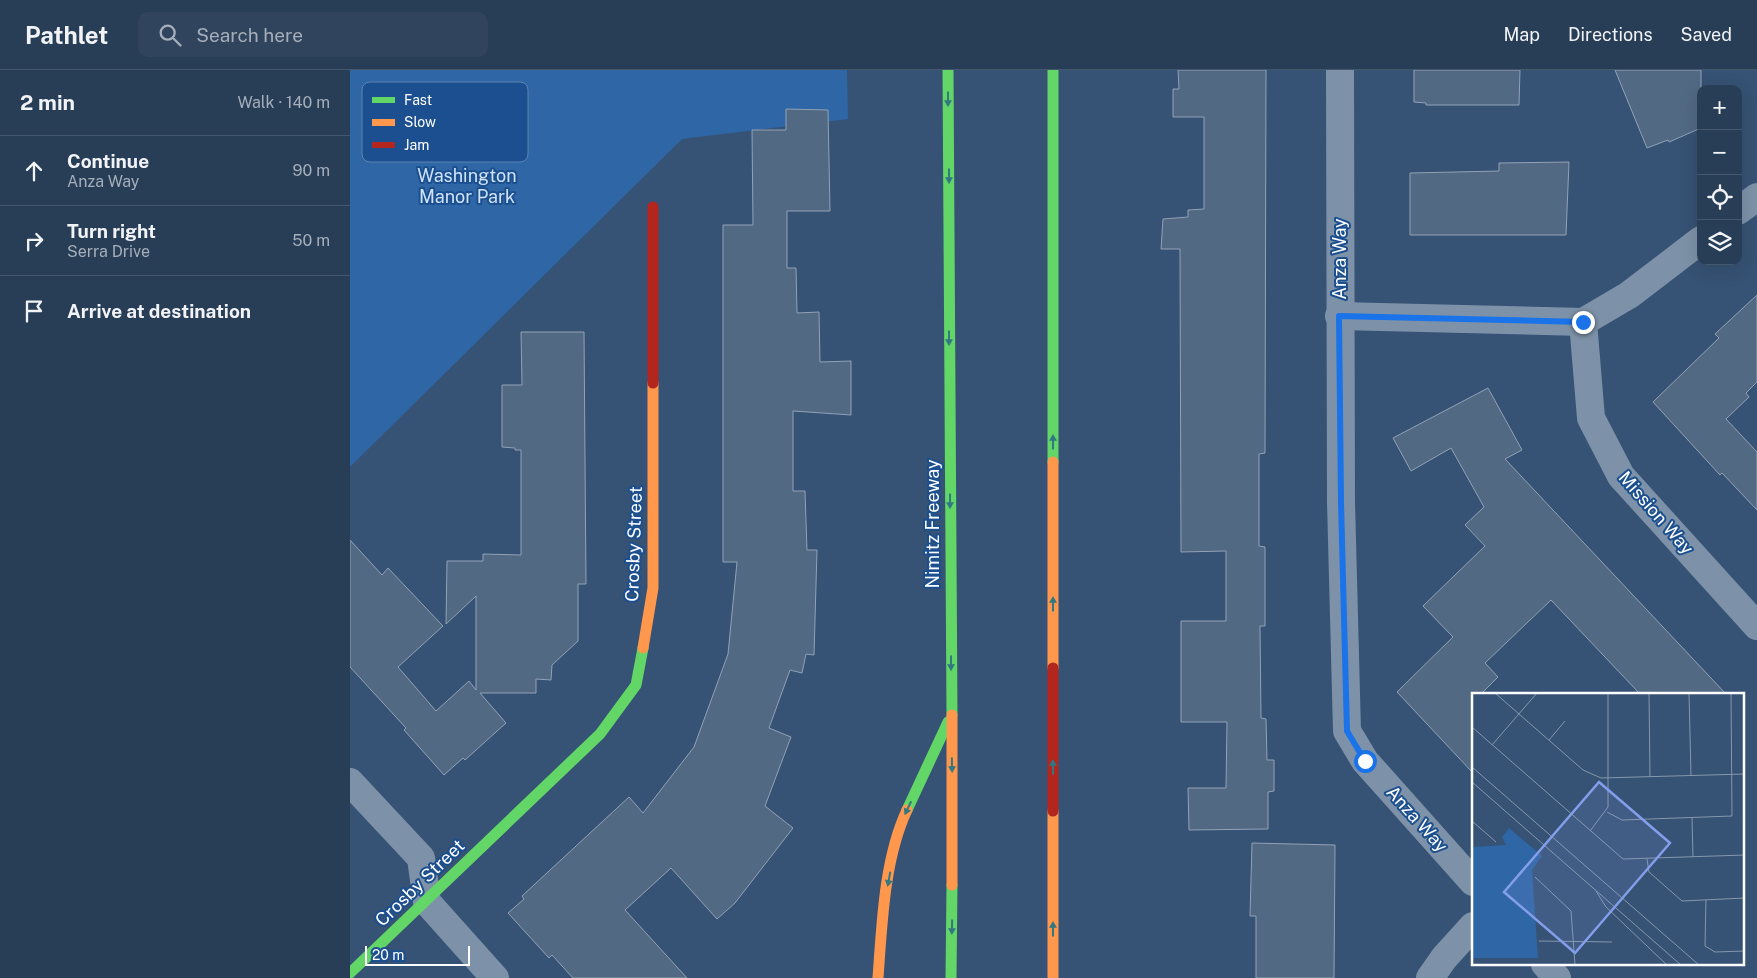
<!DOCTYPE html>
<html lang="en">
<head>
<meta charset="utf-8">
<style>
  body { margin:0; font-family:"Public Sans",sans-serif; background:#30455d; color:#f1f3f6 }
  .controls { position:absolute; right:15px; top:15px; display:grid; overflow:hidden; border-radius:10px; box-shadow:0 5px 20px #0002 }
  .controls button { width:45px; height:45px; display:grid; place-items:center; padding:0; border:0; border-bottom:1px solid #44576d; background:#283e57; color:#f1f3f6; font:25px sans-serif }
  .scale { position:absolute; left:15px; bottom:12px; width:105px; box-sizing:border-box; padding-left:5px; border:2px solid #fff; border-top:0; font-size:14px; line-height:18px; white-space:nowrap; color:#fff; -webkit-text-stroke:4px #1b4f8f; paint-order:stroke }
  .stop { position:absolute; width:15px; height:15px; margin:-11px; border:4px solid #1a73e8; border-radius:50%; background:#fff }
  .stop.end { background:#1a73e8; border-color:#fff; box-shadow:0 1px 5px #0008 }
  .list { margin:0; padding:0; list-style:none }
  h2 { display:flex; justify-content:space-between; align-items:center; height:65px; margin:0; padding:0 20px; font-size:21px }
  h2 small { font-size:16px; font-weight:400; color:#a5aeba }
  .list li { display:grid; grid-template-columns:32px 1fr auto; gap:15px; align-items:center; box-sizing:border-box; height:70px; padding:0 20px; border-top:1px solid #44576d }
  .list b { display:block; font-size:19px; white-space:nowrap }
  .list p { margin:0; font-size:16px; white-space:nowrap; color:#a5aeba }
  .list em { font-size:16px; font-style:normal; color:#a5aeba }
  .icon { flex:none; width:28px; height:28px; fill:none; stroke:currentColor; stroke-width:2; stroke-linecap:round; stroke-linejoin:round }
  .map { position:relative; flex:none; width:1407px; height:908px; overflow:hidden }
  header { display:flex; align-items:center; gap:30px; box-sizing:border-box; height:70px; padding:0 25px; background:#283e57; border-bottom:1px solid #44576d }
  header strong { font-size:24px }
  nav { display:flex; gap:28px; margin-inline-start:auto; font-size:18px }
  .search { width:350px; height:45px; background:#30455d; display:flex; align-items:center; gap:12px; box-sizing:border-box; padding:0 18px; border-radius:10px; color:#a5aeba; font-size:19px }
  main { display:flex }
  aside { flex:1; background:#283e57 }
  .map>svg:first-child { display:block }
  .green { fill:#2f66a5 }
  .building { fill:#526984; stroke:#92a2b6 }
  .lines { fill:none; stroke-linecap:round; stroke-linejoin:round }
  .street { stroke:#7d92a8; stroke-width:28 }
  .fast { stroke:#63d668; stroke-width:11 }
  .slow { stroke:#ff974d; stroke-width:11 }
  .jam { stroke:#b3261e; stroke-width:11 }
  .oneway { fill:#317883 }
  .route { stroke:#1a73e8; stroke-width:6 }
  .labels { text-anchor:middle; stroke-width:4; stroke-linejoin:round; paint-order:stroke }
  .park-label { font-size:18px; fill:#cfe3fa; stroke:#1b4f8f }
  .street-label { font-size:18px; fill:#fff; stroke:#1b4f8f }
  .inset-road { fill:none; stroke:#8697ac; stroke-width:1 }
  .view { fill:#839eea; fill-opacity:0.15; stroke:#839eea; stroke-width:2.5 }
  .inset-edge { fill:none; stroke:#fff; stroke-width:2.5 }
  .key { fill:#1b4f8f; stroke:#5f84b1; stroke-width:1 }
  .key-label { font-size:14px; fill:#fff }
</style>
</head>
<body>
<header>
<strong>Pathlet</strong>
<div class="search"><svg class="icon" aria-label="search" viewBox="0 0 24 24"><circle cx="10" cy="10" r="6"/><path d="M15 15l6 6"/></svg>Search here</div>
<nav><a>Map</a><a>Directions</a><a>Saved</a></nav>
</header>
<main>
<aside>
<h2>2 min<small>Walk · 140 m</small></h2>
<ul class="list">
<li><svg class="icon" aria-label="ahead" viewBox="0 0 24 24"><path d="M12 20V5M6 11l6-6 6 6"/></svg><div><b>Continue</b><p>Anza Way</p></div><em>90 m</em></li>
<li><svg class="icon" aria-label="right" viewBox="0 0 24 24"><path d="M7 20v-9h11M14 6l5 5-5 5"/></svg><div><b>Turn right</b><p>Serra Drive</p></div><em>50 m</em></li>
<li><svg class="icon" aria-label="arrive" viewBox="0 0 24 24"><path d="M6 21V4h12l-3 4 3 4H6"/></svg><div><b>Arrive at destination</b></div></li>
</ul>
</aside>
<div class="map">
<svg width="1407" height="908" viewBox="0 0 1407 908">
  <rect width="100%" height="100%" fill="#365274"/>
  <polygon class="green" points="0,0 497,0 498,49 332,69 0,397"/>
  <g class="building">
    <polygon points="828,0 916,0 915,383 909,384 909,476 915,477 915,556 910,556 911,648 916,649 917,690 924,690 924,721 918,722 918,759 839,760 838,718 876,718 877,652 831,652 831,551 876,551 876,481 831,482 830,179 811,179 813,149 838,147 838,140 854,139 854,47 823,47 823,19 829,19"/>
    <polygon points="1064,0 1170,0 1169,35 1076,35 1076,33 1064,32"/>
    <polygon points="1265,0 1351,0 1351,58 1319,72 1318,70 1297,78"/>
    <polygon points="436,39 478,40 480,141 437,141 437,198 446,198 447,243 469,242 470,292 501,291 501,345 443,341 443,421 455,421 457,480 467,480 464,585 456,584 452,603 440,600 419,658 441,667 415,736 443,758 385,833 367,849 321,798 275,840 337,908 223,908 202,885 199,888 158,843 174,829 172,826 279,727 293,743 344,677 378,584 387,492 373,492 373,155 403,155 402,60 436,60"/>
    <polygon points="1219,92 1216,165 1060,165 1060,103 1149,101 1149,93"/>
    <polygon points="1407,225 1407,312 1396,323 1399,327 1376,349 1407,382 1407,440 1372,403 1370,405 1303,332 1369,268 1365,264"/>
    <polygon points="171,262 234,262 236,514 228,514 228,571 202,595 201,610 186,609 186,623 130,623 156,653 115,690 113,688 94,705 54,660 56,658 0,597 0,470 32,505 38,498 93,556 48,597 86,641 119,611 126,620 126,526 96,554 97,491 133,491 133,484 171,485 171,380 165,380 165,378 152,377 152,315 172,315"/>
    <polygon points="1138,318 1172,380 1155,389 1376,624 1290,624 1201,530 1135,593 1148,607 1131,624 1123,624 1123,703 1047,622 1103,567 1073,536 1135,476 1115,455 1134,437 1101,378 1061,401 1043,368"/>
    <polygon points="902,773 985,775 984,908 906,908 906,846 900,846"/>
  </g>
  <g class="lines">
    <g class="street">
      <polyline points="990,0 991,432 997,661 1015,691 1123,812"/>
      <polyline points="1388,141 1407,127"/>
      <polyline points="989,246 1233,252 1279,225 1351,170"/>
      <polyline points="1233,252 1241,348 1271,406 1407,556"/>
      <polyline points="0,712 71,788 77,832 145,908"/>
      <polyline points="1195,894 1207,908"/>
      <polyline points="1080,908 1094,888 1123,856"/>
    </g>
    <g class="fast">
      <polyline points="598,0 602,645"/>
      <polyline points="703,0 703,392"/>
      <polyline points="557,740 598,652"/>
      <polyline points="0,903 250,664 286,615 293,578"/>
      <polyline points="601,908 602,815"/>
    </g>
    <g class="slow">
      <polyline points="703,392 703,598"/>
      <polyline points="293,578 303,518 303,313"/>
      <polyline points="602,645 602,815"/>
      <polyline points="703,741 703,908"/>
      <path d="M528,908C532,854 534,789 557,740"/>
    </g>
    <g class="jam">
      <polyline points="303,137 303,313"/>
      <polyline points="703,598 703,741"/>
    </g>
  </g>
  <defs><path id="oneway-solid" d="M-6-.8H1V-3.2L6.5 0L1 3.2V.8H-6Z" transform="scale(1.25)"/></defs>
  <g class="oneway">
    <use href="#oneway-solid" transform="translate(598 29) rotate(90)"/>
    <use href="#oneway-solid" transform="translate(599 106) rotate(90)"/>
    <use href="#oneway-solid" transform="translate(599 268) rotate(90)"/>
    <use href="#oneway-solid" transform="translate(703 372) rotate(-90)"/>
    <use href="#oneway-solid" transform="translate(600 431) rotate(90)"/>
    <use href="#oneway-solid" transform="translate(703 534) rotate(-90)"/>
    <use href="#oneway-solid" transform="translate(601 593) rotate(90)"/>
    <use href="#oneway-solid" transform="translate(602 695) rotate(89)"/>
    <use href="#oneway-solid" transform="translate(703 697) rotate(-90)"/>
    <use href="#oneway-solid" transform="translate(558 738) rotate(115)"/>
    <use href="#oneway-solid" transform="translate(539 809) rotate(100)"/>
    <use href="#oneway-solid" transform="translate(602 857) rotate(91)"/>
    <use href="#oneway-solid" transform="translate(703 859) rotate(-90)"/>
  </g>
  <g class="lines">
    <polyline class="route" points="1015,691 997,661 991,432 989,246 1233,252"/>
  </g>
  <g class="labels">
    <g class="park-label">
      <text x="117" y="112">Washington<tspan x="117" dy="21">Manor Park</tspan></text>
    </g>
    <g class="street-label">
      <text transform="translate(990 189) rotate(-90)" y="6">Anza Way</text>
      <text transform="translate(1306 443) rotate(49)" y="6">Mission Way</text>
      <text transform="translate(583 454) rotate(-90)" y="6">Nimitz Freeway</text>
      <text transform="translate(284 474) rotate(-88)" y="6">Crosby Street</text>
      <text transform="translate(1067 749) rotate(48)" y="6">Anza Way</text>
      <text transform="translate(70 813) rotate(-44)" y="6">Crosby Street</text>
    </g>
  </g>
  <g transform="translate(1122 623)">
    <rect width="272" height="272" fill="#365274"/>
    <path d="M37,135L70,163L60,177L66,265H0V154L34,152L30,144Z" fill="#2f66a5"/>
    <path class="inset-road" d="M23,0L111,77L129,85L273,81M177,0L178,84M217,0L219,83M0,34L151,166L273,162M77,47L93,28M20,52L65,0M0,74L227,272M0,89L209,272M135,119L150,127L260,123L259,0M220,125L221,164M0,128L24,149M118,138L136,114V0M175,166L177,179L210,208L273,205M63,184L99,218L103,272M124,198L134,214L195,272M234,207L233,253L243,259L273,258M67,248L140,249"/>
    <path class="view" d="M127,89L198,150L103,260L32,199Z"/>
    <rect width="272" height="272" class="inset-edge"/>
  </g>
  <rect x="12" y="12" width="166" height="80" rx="8" class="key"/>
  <rect x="22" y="27" width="23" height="6" fill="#63d668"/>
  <rect x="22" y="49" width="23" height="7" fill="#ff974d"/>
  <rect x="22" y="72" width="23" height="6" fill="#b3261e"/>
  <g class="key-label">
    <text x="54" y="35">Fast</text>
    <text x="54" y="57">Slow</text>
    <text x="54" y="80">Jam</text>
  </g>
</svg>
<div class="controls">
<button>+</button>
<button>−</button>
<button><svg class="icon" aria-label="locate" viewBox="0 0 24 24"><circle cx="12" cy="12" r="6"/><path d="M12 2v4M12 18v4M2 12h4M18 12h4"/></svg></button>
<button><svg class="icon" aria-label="layers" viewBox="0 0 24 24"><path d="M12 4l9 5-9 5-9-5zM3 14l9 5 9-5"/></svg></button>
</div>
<div class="scale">20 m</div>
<div class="stop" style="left:1015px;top:691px"></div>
<div class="stop end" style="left:1233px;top:252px"></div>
</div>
</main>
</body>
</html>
